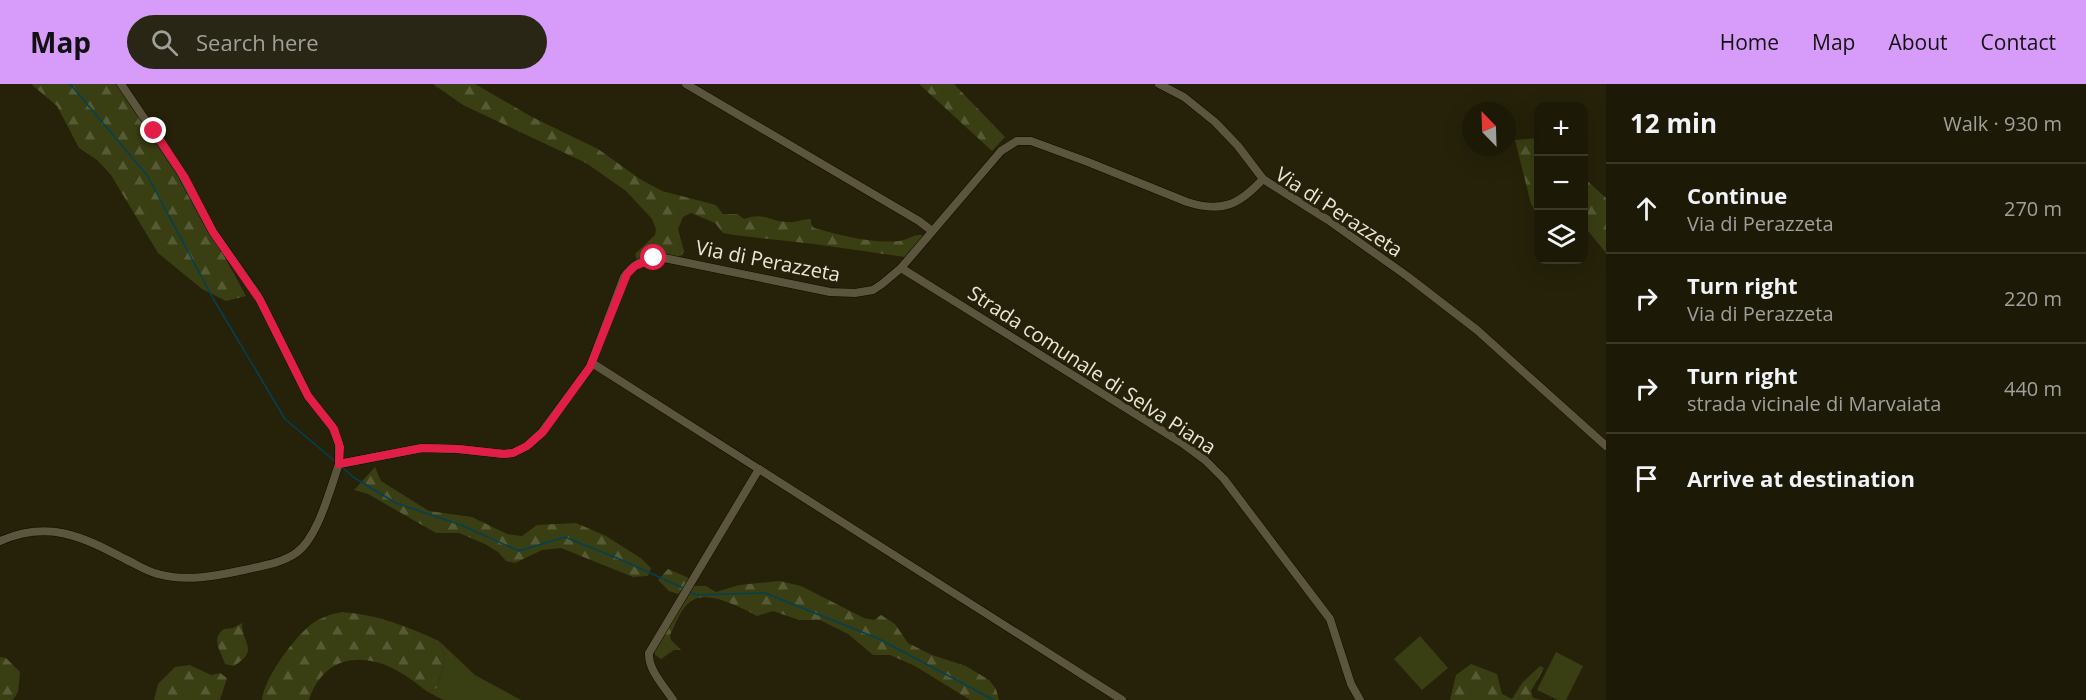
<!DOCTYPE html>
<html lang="en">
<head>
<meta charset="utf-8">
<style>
  body { margin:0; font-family:"Open Sans",sans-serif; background:#292615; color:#f1f3f6 }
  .controls { position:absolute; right:18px; top:18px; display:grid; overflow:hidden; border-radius:12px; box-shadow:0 6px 24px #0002 }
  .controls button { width:54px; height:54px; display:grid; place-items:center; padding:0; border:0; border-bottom:2px solid #3a3828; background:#1c1907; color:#f1f3f6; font:30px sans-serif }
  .compass { position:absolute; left:1462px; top:18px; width:54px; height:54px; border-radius:50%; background:#1c1907; box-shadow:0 6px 24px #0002; rotate:337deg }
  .stop { position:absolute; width:18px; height:18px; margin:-14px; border:4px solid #e11d48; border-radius:50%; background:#fff }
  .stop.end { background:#e11d48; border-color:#fff; box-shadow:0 2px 6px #0008 }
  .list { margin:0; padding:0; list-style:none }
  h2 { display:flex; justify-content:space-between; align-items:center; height:78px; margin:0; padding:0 24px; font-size:26px }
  h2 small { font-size:20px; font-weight:400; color:#a0a09b }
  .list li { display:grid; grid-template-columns:39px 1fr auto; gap:18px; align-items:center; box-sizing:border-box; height:90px; padding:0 24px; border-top:2px solid #3a3828 }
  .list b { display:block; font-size:22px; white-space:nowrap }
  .list p { margin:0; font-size:20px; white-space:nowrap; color:#a0a09b }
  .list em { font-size:20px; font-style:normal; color:#a0a09b }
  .icon { flex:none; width:33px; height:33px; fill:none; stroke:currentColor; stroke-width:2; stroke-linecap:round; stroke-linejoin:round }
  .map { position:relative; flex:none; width:1606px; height:616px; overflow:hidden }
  header { display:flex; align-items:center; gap:36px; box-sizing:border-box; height:84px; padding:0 30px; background:#d79bf9; color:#111 }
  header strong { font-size:28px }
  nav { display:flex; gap:33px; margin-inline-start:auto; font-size:21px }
  .search { width:420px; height:54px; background:#292615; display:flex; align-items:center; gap:15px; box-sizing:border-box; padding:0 21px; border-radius:33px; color:#a0a09b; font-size:22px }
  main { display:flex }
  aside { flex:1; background:#1c1907 }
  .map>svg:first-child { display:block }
  .grass { fill:#393e13 }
  .forest { fill:url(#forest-firs) }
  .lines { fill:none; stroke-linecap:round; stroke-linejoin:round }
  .stream { stroke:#004155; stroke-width:1.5 }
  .minor-casing { stroke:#0f0a00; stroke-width:9 }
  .minor { stroke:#5a553c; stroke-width:8 }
  .route { stroke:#e11d48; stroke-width:8 }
  .labels { text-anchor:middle; stroke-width:6; stroke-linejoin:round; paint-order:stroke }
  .street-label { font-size:20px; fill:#eae7d9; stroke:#262109 }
</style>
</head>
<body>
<header>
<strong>Map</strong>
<div class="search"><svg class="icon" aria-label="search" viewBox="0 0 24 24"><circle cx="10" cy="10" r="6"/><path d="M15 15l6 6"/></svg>Search here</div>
<nav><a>Home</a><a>Map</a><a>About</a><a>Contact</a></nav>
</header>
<main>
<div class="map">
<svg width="1606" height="616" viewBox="0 0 1606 616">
  <defs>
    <pattern id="forest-firs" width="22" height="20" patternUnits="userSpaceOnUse" patternTransform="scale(1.5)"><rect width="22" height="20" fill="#393e13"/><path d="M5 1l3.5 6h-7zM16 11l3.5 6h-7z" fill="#565a35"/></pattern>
  </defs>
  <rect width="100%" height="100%" fill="#262109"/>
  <g class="grass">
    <polygon points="1420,552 1448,584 1422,606 1394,575"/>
    <polygon points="439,557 475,591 521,616 443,616 428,608 437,604 445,573"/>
    <polygon points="1556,568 1583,582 1566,616 1558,616 1537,606"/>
  </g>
  <g class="forest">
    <polygon points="31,0 120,0 190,109 246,212 226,217 202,205 158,169 111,91 97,76 79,64 57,22"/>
    <path d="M433,0H475L532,33L598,65L640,95L662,107L716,121L723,130H737L744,135C766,128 767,137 787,138C794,139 803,135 811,135V140L814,144C840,151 872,160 899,157C908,156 913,150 922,151V154L905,173L814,160L734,151L723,149L715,139L691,129L683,133L678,145L684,167L682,171L678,173L659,170L637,176L635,170L655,151L656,145L652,135L626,107L586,79L463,21Z"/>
    <polygon points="919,0 954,0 1005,53 992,67"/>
    <polygon points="1538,54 1538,132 1531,120 1515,56"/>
    <polygon points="1584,94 1606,114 1606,169 1584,142"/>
    <polygon points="375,383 381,397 429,427 472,433 507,450 522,452 537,441 576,439 606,452 642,475 651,484 648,492 633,493 561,464 542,466 515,479 506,477 498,468 485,460 459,449 436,449 368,410 354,406"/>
    <polygon points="668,485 689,494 686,502 678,510 669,507 658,496"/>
    <path d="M780,497L801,502L864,534L874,536L881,531L895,540L908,559L932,571L966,582L989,596L996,605L999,616H970L915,582L890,571H873L848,550L820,536H799L773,527L757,532C742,524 706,504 690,518C681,524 675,541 670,551L671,556L681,566H674L661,575L655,571L654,564L694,502H706L716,508L739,501Z"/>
    <path d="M342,528C379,531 406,542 439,557L445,573L437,604L428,608C417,600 405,590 392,584C356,567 322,576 309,616H262C264,595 291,558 307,544C316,535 330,530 342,528Z"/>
    <path d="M242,539C242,561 260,565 234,582L225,580C221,567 210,555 224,545L233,544Z"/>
    <polygon points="0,573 6,574 20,588 18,608 13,616 0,616"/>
    <polygon points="1471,580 1497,590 1502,610 1512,615 1522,599 1540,582 1544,584 1531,607 1533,614 1541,616 1450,616 1456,591"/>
    <polygon points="190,581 211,591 220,589 227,594 220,616 154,616 158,600 175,583"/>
  </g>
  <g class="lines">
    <g class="stream">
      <polyline points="70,0 147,91 214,216 285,335 337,379"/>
      <polyline points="343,384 353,393 396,419 461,441 519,467 565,453 624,477 683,504"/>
      <polyline points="690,508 697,511 765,509 879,555 994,616"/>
    </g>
    <defs>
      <g id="minor">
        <polyline points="121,0 180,87 213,148 258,212 308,312 332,342 339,360 339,380"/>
        <polyline points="686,0 919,137 932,147"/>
        <polyline points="1159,0 1184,13 1215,38 1238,62 1263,95 1328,136 1407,192 1477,246 1606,362"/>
        <polyline points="901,184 1182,359 1205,376 1224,395 1330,535 1351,600 1360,616"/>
        <polyline points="592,279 1122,616"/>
        <path d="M0,457C49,436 81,452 125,475C136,480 146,487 158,490C186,498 216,492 244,486C261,482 282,479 296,469C318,454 330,405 339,380L422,364L458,365L504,370L513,369L527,362L542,348L590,283L624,193C633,180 647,173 664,174L830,208L855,209L873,206L882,200L901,184L1001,67L1017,57H1031L1088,78L1187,118C1222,129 1239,121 1263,95"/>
        <path d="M673,616C664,602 648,586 649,569L759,385"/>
      </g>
    </defs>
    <use href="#minor" class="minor-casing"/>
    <use href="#minor" class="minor"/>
  </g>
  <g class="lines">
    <polyline class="route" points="154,47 185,94 213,148 260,216 308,312 334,345 340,363 339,380 422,364 458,365 504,370 513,369 527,362 543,348 590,283 627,190 635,182 654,174"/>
  </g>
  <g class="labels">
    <g class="street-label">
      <text transform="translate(1339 128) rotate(33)" y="7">Via di Perazzeta</text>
      <text transform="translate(768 177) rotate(11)" y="7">Via di Perazzeta</text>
      <text transform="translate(1092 286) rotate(33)" y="7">Strada comunale di Selva Piana</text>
    </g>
  </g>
</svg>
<div class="controls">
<button>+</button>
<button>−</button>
<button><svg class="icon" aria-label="layers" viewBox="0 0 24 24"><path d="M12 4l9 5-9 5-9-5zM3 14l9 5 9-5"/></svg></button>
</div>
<svg class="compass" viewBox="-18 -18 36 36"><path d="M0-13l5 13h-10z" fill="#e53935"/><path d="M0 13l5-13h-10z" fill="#a0a09b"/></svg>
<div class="stop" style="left:654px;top:174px"></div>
<div class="stop end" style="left:154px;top:47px"></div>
</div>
<aside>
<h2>12 min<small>Walk · 930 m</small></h2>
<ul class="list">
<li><svg class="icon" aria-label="ahead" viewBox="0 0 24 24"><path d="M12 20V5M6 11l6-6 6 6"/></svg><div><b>Continue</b><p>Via di Perazzeta</p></div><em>270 m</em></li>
<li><svg class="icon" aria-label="right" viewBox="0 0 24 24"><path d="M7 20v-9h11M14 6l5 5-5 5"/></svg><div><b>Turn right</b><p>Via di Perazzeta</p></div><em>220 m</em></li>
<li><svg class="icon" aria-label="right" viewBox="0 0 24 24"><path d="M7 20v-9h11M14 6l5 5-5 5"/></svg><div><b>Turn right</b><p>strada vicinale di Marvaiata</p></div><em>440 m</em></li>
<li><svg class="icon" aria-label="arrive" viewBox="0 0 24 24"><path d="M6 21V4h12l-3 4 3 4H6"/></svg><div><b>Arrive at destination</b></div></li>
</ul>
</aside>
</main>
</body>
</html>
